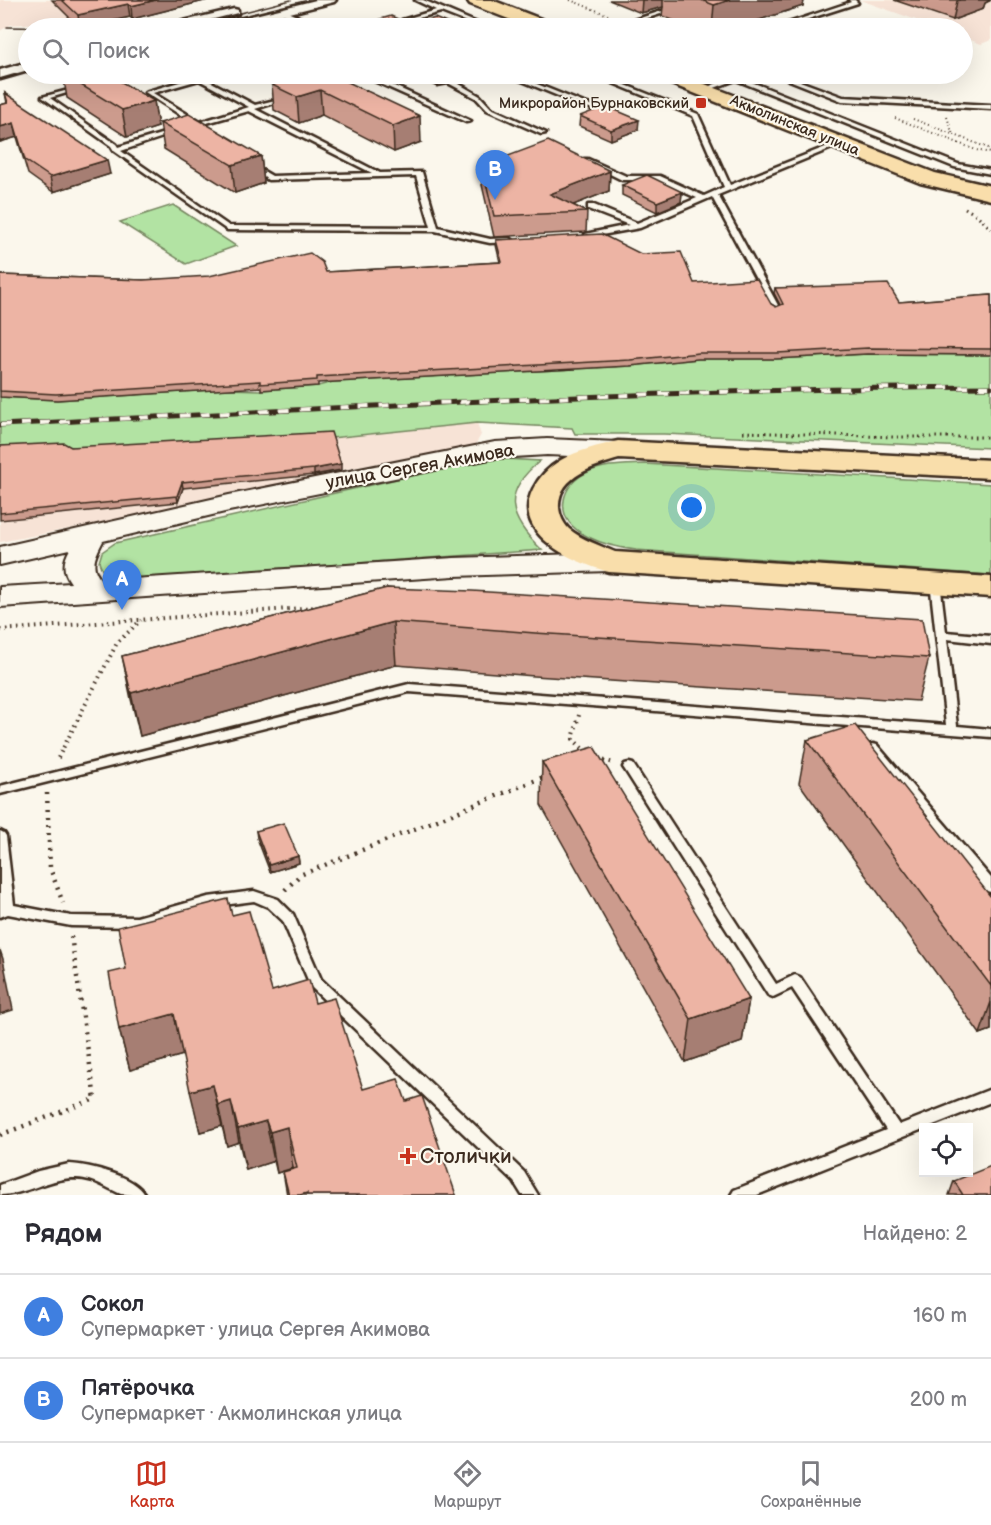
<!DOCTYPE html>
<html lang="ru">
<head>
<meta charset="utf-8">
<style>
  body { margin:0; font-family:"Balsamiq Sans",sans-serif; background:#f2f2f3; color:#2b2b33 }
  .controls { position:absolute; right:18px; bottom:18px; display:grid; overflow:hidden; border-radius:0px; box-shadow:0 6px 24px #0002 }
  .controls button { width:54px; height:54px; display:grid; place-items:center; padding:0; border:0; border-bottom:2px solid #e1e1e2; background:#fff; color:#2b2b33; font:30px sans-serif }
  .you { position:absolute; left:692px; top:508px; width:21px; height:21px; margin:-15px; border:4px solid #fff; border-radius:50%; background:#1a73e8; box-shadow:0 0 0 9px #1a73e833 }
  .badge { display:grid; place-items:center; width:39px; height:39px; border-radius:50%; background:#c8321e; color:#fff; font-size:20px; font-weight:700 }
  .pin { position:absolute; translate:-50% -50px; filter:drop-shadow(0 2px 3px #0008) }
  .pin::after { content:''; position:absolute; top:32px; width:21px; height:18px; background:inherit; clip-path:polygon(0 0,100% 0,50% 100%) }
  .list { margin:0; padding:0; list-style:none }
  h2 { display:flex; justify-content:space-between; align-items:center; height:78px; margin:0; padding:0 24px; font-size:26px }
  h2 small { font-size:20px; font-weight:400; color:#7c7c81 }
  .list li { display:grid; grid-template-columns:39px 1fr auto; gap:18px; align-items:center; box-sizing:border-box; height:84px; padding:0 24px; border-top:2px solid #e1e1e2 }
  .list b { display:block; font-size:22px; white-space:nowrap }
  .list p { margin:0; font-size:20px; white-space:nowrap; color:#7c7c81 }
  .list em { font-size:20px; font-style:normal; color:#7c7c81 }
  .icon { flex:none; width:33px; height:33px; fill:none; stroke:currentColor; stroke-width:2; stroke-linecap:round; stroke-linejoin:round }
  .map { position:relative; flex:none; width:991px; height:1195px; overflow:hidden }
  .search { position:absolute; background:#fff; box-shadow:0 6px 24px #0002; left:18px; right:18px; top:18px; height:66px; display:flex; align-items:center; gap:15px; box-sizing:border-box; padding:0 21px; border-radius:33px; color:#7c7c81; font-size:22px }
  .sheet { height:246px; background:#fff }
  nav { display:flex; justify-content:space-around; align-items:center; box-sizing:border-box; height:84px; border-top:2px solid #e1e1e2; background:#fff; font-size:16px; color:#7c7c81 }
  nav a { display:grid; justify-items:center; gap:3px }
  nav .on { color:#c8321e }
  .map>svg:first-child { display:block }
  .built { fill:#f7e3d6 }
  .green { fill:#b2e3a3; stroke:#768660; stroke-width:1.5 }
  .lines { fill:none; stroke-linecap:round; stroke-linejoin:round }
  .service-casing { stroke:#3b2a1e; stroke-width:5 }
  .minor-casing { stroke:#3b2a1e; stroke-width:5 }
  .secondary-casing { stroke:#3b2a1e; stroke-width:4 }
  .primary-casing { stroke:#3b2a1e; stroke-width:5 }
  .path-far3 { stroke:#3b2a1e; stroke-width:2; stroke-dasharray:1 3; stroke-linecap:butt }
  .path-far2 { stroke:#3b2a1e; stroke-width:3; stroke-dasharray:1.5 4; stroke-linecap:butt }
  .path-far1 { stroke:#3b2a1e; stroke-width:4; stroke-dasharray:1.5 4.5; stroke-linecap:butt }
  .path { stroke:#3b2a1e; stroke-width:4.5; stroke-dasharray:2 6; stroke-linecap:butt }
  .service { fill:#fbf7ec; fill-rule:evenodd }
  .minor { fill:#fbf7ec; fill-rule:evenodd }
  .secondary { fill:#fbf7ec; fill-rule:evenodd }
  .primary { fill:#f9deab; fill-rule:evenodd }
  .tram { stroke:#3b2a1e; stroke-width:1.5 }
  .rail-casing { stroke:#3b2a1e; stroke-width:5 }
  .rail { stroke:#fbf7ec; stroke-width:4; stroke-dasharray:10; stroke-linecap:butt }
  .wall { fill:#cc9b8d; stroke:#3b2a1e; stroke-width:1.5 }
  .shaded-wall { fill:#a67e73; stroke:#3b2a1e; stroke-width:1.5 }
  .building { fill:#edb4a4; stroke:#3b2a1e; stroke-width:1.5 }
  .poi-dot { fill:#c8321e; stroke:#fbf7ec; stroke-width:2 }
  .labels { text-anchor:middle; stroke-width:4.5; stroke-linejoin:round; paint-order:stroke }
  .far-poi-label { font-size:15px; fill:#3b2a1e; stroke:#fbf7ec; text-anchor:end }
  .far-street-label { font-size:15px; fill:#3b2a1e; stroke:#fbf7ec }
  .street-label { font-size:18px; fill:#3b2a1e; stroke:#fbf7ec }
  .near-poi-label { font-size:21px; fill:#3b2a1e; stroke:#fbf7ec; text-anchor:start }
</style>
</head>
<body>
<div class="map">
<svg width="991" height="1195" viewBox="0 0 991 1195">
  <rect width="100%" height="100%" fill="#fbf7ec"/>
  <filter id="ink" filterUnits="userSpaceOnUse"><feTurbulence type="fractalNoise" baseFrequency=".0167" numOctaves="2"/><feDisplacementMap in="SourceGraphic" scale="12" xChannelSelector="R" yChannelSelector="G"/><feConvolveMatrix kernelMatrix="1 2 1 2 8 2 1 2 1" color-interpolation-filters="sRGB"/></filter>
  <g filter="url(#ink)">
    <g class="built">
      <polygon points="0,0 53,0 72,17 42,25 38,23 10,25 0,31"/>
      <polygon points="860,0 991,0 991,40 981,44 963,37 962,28 939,28"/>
      <polygon points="477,423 481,435 475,445 341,470 163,511 0,542 0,452 321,439"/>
    </g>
    <g class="green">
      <polygon points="173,205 236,246 186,264 120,222"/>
      <polygon points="867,354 991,355 991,448 664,434 575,434 572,428 477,423 321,439 0,452 0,397 57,400 226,389 261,390 318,386 333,382 630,366 698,359 776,359"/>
      <path d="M504,459L540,461C500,493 509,519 542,550L146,578H126L102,570L99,562L102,552L115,543L419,474L484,460Z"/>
      <path d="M645,464L991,484V575L636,550C611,547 558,535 564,500C566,488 575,478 586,473C604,464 626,465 645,464Z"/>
    </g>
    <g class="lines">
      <defs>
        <g id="service">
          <polygon points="415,0 423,0 489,28 482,28 441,12 411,20 427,28 420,28 402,20 436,10"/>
          <polygon points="696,0 705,0 616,28 609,28"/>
          <polygon points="849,0 855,0 858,3 780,28 773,28 851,2"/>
          <polygon points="283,10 321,27 322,28 315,28 281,13 280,12"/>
          <polygon points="113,74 121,74 100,82 95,81"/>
          <polygon points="275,74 282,74 305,85 300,86"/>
          <polygon points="360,74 368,74 471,121 466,122 363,76 331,86 328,84"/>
          <polygon points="414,74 421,74 439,82 466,74 474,74 473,75 454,81 480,96 491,108 546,133 541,134 487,110 476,98 448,83 437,85"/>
          <polygon points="505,74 512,74 584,103 615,113 612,115 580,105"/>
          <polygon points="591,74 598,74 698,114 730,185 838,142 842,142 842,144 718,195 780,309 779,311 776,311 772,309 712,197 640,228 585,238 585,234 629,225 588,209 588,205 594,205 637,223 697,198 656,180 622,180 584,161 584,159 588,159 626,176 660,176 704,196 724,187 693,116"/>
          <polygon points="723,74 730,74 739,77 958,164 991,170 991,174 954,167 736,80 706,91 702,91 702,89 731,78"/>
          <polygon points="774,74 781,74 843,97 991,105 991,109 842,101"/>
          <path d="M200,76L255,105L287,97V99L255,109L380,173L422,172L438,227L490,239L509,238L513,240L509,242L490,243L435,231L227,230L114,151L111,146L42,97L80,87V89L50,98L116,144L118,147L174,130H178V132L121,151L229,226L431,227L416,176L268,180L249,167V165H253L272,176L372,173L249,111L189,128V126L194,124L145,92ZM199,80L249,107L200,122L153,93Z"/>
          <polygon points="935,579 940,582 946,632 991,636 991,644 947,639 957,726 991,729 991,737 409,692 0,794 0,786 409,684 946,725 930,582"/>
          <polygon points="873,744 877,745 991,878 991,892 986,891 869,751 867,748 869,745"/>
          <polygon points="629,763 633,764 776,984 795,975 800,977 899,1125 991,1089 991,1102 757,1195 731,1195 734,1190 886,1130 792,988 773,997 768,995 625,770 623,767 625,764"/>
          <polygon points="0,831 4,833 6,836 14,905 71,916 137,917 208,897 254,891 278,899 293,914 321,979 524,1172 538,1195 522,1195 514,1182 311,987 283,921 268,907 254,901 208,907 137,927 71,926 8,914 0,917"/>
          <path d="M69,1164C89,1165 136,1176 145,1195C138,1195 128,1195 121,1194C103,1186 94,1178 73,1178C47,1179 25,1195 0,1195V1185L38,1171Z"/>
        </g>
        <g id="minor">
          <polygon points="316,0 336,0 334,2 230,28 212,28 214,25"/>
          <polygon points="234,9 238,10 238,14 183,28 165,28 167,25"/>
          <polygon points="28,62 28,70 0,78 0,70"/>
        </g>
        <path id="secondary" d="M547,439L618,442L627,444L631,450L627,456L618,458L547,455L495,458L229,511L103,541C95,557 89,566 102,581L454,558L609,553L619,556L624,562L619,568L609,571L454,576L0,607V587L71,583C62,571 63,561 70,549L0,565V547L229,495L495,442Z"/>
        <g id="primary">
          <polygon points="467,0 492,0 554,24 556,28 532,28 470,4"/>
          <polygon points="653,74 679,74 935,173 991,186 991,200 920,183 656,78"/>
          <path d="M618,441L991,460V478L619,459C595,466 557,476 559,508C560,516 563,523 569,529C582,540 599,545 615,552L991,577V597L609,572C575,563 510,535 533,489C539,477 549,467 561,460C578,450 599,446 618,441Z"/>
        </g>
      </defs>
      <use href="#service" class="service-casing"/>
      <use href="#minor" class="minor-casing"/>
      <use href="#secondary" class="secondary-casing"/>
      <use href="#primary" class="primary-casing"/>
      <g class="path-far3">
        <polyline points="570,0 608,15"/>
        <polyline points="947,117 953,135"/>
        <polyline points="895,118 976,150 991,153"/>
        <polyline points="913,119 991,149"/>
      </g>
      <g class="path-far2">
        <polyline points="965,208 978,216 991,229"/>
        <polyline points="743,432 895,437 991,437"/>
      </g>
      <g class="path-far1">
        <polyline points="0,630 317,607"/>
        <polyline points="579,715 573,739 586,752"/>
        <polyline points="58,758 117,643 141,620"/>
        <polyline points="598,759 614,763"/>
        <polyline points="540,778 546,776"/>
      </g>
      <g class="path">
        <polyline points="47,793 50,868 63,903"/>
        <polyline points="285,890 300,875 544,777"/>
        <polyline points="0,1135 95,1099 71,936"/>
      </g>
      <use href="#service" class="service"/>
      <use href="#minor" class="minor"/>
      <use href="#secondary" class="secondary"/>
      <use href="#primary" class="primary"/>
      <g class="tram">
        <polyline points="7,27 69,28"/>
        <polyline points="182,28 291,0"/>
        <polyline points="0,81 28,73"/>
      </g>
      <defs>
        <path id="rail" d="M0,425C330,408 660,389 991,387"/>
      </defs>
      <use href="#rail" class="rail-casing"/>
      <use href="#rail" class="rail"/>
    </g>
    <g class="wall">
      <polygon points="52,0 208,0 132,19 130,17 80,28"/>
      <polygon points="609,0 804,0 803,6 734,28 693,28 662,16 663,7 641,13"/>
      <polygon points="894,0 991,0 985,3 983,9 953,20"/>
      <polygon points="63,74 154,101 158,127 127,137 67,98"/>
      <polygon points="307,74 421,142 394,152 322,115 299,123 274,110 272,85"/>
      <polygon points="5,93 110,174 53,192 28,174 17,137 0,142 0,105 7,103"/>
      <polygon points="580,116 638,130 611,140 579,126"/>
      <polygon points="160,123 261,156 264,183 235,193 164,149"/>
      <polygon points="482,166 610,171 609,191 573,205 587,212 586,232 494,237 482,185"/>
      <polygon points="622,185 682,192 681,202 657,212 622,195"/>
      <polygon points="496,240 694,283 771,304 776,307 780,305 774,293 775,288 899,302 991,295 991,355 867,354 776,359 698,359 630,366 318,383 318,386 261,390 261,387 57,400 0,397 0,275 143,280 326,272 500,262 496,245"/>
      <polygon points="0,446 71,447 341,470 314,475 183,488 178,502 0,520"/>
      <polygon points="387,588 929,658 918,701 534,676 396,665 140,736 131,699 122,656"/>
      <polygon points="807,740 991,897 991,1030 980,1034 799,783"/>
      <polygon points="542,762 749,999 742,1042 685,1062 541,805"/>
      <polygon points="256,831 298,856 299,863 270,872 257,838"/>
      <polygon points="232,915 272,991 315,1003 363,1089 406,1101 456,1195 287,1195 283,1172 294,1169 293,1168 277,1173 274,1161 246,1170 239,1142 227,1146 222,1126 200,1132 183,1055 130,1070 119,1029 126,969"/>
      <polygon points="954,1181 991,1195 949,1195"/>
    </g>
    <g class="shaded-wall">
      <polygon points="156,0 208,0 132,19 131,6"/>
      <polygon points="642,0 663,0 663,7 641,13"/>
      <polygon points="730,0 804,0 803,6 734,28 712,28 714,5"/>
      <polygon points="960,0 991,0 985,3 983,9 953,20 957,1"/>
      <polygon points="128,4 130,17 80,28 78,15"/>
      <polygon points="320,90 322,115 299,123 297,97"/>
      <polygon points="154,101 158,127 127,137 122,110"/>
      <polygon points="420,116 421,142 394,152 393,126"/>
      <polygon points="639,120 638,130 611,140 611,130"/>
      <polygon points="14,123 17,137 0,142 0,127"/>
      <polygon points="261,156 264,183 235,193 232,165"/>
      <polygon points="107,160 110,174 53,192 50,177"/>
      <polygon points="610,171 609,191 553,213 550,194"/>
      <polygon points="682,192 681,202 657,212 657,202"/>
      <polygon points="341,464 341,470 314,475 314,469"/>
      <polygon points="182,482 183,488 178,502 177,496"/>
      <polygon points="393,622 396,665 140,736 131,693"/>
      <polygon points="298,856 299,863 270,872 269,865"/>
      <polygon points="0,950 3,959 13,1010 0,1014"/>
      <polygon points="749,999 742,1042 685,1062 691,1019"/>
      <polygon points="991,1002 991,1030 980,1034"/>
      <polygon points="174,1014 183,1055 130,1070 119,1029"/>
      <polygon points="213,1085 222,1126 200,1132 190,1091"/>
      <polygon points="231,1101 239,1142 227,1146 218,1105"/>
      <polygon points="266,1121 274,1161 246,1170 238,1129"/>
      <polygon points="287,1127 293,1168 277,1173 270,1132"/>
    </g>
    <g class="building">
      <polygon points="62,0 156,0 131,6 128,4 78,15"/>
      <polygon points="701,0 730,0 714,5"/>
      <polygon points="391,16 411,25 435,18 458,28 349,28"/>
      <polygon points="63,74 108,74 154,101 122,110"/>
      <polygon points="307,74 331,74 420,116 393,126 320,90 297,97 272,85"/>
      <polygon points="5,93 107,160 50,177 25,160 14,123 0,127 0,105 8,103"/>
      <polygon points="606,106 639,120 611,130 580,116"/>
      <polygon points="189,114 261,156 232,165 160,123"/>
      <polygon points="548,141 610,171 550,194 587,212 494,216 482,166"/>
      <polygon points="647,175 682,192 657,202 622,185"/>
      <polygon points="601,234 641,254 681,252 694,283 757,279 771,304 776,307 783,304 775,288 888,284 899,302 991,295 991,349 868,348 777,353 699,353 630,360 317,377 317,380 260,384 260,381 56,394 0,391 0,275 143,280 209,276 310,253 322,262 326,272 502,262 496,240"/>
      <polygon points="331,432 341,464 314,469 182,482 177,496 0,513 0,446 64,443 71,447"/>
      <polygon points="387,588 472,591 922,619 929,658 535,633 393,622 131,693 122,656"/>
      <polygon points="855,725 991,897 991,986 807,740"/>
      <polygon points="594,747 749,999 691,1019 542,762"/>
      <polygon points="284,823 298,856 269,865 256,831"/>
      <polygon points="228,899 232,915 249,911 272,991 309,980 315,1003 334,998 363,1089 398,1079 406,1101 422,1096 456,1195 307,1195 307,1193 300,1195 289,1195 283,1172 297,1168 287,1127 270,1132 266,1121 238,1129 231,1101 218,1105 213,1085 190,1091 174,1014 119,1029 109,973 126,969 118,927"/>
      <polygon points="991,1166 991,1195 963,1195 954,1181"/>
    </g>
  </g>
  <g class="poi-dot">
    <rect x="695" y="97" width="12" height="12" rx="3"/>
    <path d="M405 1147h6v6h6v6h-6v6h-6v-6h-6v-6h6z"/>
  </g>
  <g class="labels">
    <g class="far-poi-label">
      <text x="689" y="108">Микрорайон Бурнаковский</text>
    </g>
    <g class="far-street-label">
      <text transform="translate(795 125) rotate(22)" y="5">Акмолинская улица</text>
    </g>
    <g class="street-label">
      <text transform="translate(420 466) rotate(-10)" y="6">улица Сергея Акимова</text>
    </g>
    <g class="near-poi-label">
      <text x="420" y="1163">Столички</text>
    </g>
  </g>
</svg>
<div class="controls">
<button><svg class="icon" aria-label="locate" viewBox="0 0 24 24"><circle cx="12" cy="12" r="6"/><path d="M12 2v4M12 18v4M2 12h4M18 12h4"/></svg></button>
</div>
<div class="you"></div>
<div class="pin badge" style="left:122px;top:610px;background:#3f7fe0">A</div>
<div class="pin badge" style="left:495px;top:200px;background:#3f7fe0">B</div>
<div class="search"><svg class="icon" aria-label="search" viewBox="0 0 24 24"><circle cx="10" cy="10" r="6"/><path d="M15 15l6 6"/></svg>Поиск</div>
</div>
<section class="sheet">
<h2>Рядом<small>Найдено: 2</small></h2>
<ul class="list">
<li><span class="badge" style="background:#3f7fe0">A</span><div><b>Сокол</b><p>Супермаркет · улица Сергея Акимова</p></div><em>160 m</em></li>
<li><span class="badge" style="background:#3f7fe0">B</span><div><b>Пятёрочка</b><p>Супермаркет · Акмолинская улица</p></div><em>200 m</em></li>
</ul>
</section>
<nav>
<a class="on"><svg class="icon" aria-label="map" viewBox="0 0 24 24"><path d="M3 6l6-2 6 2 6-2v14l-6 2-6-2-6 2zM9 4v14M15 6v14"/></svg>Карта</a>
<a><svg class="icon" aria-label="directions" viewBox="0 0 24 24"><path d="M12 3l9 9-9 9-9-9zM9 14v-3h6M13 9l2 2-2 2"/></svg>Маршрут</a>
<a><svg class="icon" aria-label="saved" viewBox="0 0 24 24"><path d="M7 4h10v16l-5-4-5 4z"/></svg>Сохранённые</a>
</nav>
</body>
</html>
